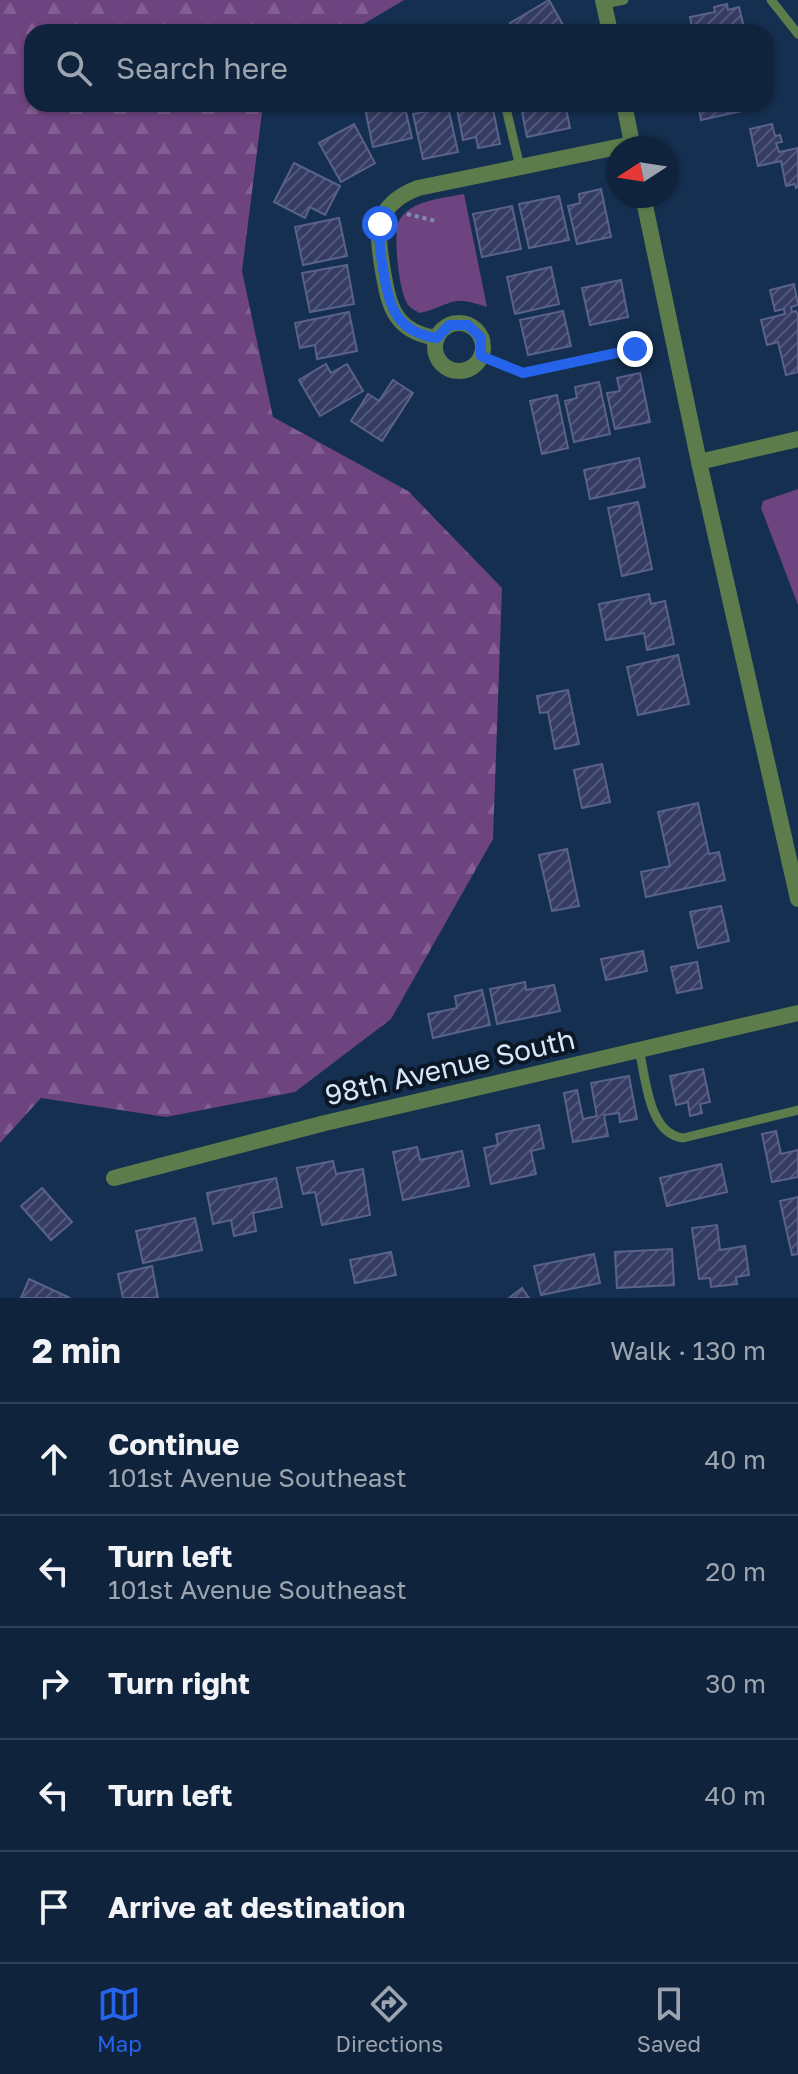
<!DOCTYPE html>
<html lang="en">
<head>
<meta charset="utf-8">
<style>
  body { margin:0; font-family:"Golos Text",sans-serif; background:#192b43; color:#f1f3f6 }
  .compass { position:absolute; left:606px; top:136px; width:72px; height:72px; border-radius:50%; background:#10233c; box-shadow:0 2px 6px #0004; rotate:258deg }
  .stop { position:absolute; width:24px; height:24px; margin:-18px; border:6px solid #2563eb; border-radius:50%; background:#fff }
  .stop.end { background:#2563eb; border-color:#fff; box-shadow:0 2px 8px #0008 }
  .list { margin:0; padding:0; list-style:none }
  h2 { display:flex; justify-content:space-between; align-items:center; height:104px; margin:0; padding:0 32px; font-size:34px }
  h2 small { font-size:26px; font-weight:400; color:#9ca4af }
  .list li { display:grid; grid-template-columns:52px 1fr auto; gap:24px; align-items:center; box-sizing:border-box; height:112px; padding:0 32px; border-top:2px solid #304056 }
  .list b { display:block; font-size:30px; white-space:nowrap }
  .list p { margin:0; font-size:26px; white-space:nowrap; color:#9ca4af }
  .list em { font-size:26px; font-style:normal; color:#9ca4af }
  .icon { flex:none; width:44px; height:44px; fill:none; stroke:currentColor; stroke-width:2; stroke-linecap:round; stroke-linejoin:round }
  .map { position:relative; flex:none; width:798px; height:1298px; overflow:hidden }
  .search { position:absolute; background:#10233c; box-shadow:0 2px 6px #0004; left:24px; right:24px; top:24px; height:88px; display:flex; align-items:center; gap:20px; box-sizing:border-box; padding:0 28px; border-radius:24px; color:#9ca4af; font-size:30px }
  .sheet { height:664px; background:#10233c }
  nav { display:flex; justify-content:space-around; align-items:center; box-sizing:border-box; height:112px; border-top:2px solid #304056; background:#10233c; font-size:22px; color:#9ca4af }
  nav a { display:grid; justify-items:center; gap:4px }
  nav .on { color:#2563eb }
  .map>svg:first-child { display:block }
  .forest { fill:url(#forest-firs) }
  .park { fill:#6e4480 }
  .building { fill:url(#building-hatch); stroke:#5a628c; stroke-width:2 }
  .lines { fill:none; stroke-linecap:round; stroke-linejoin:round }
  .path { stroke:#7a8faa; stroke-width:4; stroke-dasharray:4 4; stroke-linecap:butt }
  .service { stroke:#5d7c4c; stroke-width:9 }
  .minor { stroke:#5d7c4c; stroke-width:16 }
  .tertiary { stroke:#5d7c4c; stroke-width:16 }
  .route { stroke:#2563eb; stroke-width:10 }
  .labels { text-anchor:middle; stroke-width:8; stroke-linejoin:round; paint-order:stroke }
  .street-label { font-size:28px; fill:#d6e7fc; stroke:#0c1726 }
</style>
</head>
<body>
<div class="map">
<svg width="798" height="1298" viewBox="0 0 798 1298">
  <defs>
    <pattern id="forest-firs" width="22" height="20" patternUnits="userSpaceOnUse" patternTransform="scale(2)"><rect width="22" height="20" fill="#6e4480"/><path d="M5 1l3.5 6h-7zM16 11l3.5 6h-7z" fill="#825f93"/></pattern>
    <pattern id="building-hatch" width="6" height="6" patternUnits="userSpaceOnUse" patternTransform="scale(2)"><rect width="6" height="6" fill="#353c63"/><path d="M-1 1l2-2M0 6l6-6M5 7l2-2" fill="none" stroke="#52587a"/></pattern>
  </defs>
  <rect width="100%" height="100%" fill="#152f50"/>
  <polygon class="forest" points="0,0 404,0 350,32 32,32 32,104 263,104 242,271 273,417 408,491 502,588 493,839 391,1019 295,1092 166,1117 41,1098 0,1143"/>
  <g class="park">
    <path d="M464,194L487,307C449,294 453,305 420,313C414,310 409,308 406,301C399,288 392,231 400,219C412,200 444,198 464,194Z"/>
    <polygon points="798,489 798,605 761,508 763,501"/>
  </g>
  <g class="building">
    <polygon points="549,0 567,32 515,32 510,23"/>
    <polygon points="727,4 728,10 739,7 745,32 693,32 690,17 715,12 714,7"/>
    <polygon points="364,104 404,104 412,138 373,147"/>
    <polygon points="456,104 492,104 500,144 478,148 476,137 463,140"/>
    <polygon points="534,104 565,104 570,128 527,137 522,112 535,109"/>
    <polygon points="698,104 744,104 746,110 701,120"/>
    <polygon points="448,107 458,152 423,159 413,114"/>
    <polygon points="354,124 375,163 341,182 319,143"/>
    <polygon points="772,124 775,136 780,135 782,142 776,143 779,152 798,148 798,187 796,188 795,184 786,186 781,161 758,166 750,129"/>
    <polygon points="294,163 340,186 325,215 310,207 305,218 274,202"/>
    <polygon points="601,189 611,237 577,244 568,206 580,203 579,194"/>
    <polygon points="559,196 569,240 529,248 519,204"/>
    <polygon points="512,206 521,249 482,257 473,214"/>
    <polygon points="339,218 347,256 303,265 295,227"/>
    <polygon points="347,265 354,304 310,312 302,273"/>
    <polygon points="551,267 559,304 515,314 507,277"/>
    <polygon points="621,280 628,317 590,325 582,288"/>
    <polygon points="794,284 798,305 791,307 792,312 796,311 798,315 798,372 786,375 778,342 767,345 761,320 785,314 784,309 775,311 770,290"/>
    <polygon points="563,311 571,346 528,355 520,320"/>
    <polygon points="349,312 357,351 317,359 315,345 300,348 295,323"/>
    <polygon points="326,364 331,373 347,364 363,391 320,416 299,380"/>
    <polygon points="640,373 650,422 615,429 607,393 620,391 617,378"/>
    <polygon points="393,380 413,393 382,441 351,421 368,394 379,401"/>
    <polygon points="599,382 610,434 574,442 565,401 577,398 575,387"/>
    <polygon points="557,395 568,448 542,454 530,401"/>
    <polygon points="639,458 645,487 590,499 584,470"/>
    <polygon points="638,502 652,569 622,576 608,508"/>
    <polygon points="649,594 651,604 665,601 674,644 647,650 644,633 606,640 599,604"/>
    <polygon points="678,655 689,704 638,715 627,667"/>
    <polygon points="568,690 579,744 555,749 548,712 540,713 537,696"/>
    <polygon points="602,764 610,802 582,808 574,770"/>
    <polygon points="698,803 709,854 719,852 725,880 646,897 641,872 670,866 658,812"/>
    <polygon points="567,849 579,906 552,911 539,855"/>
    <polygon points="721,906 729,941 698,948 690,912"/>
    <polygon points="643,951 647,971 606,980 601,959"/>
    <polygon points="697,962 702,988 677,993 671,967"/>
    <polygon points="525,982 526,990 554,985 560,1011 497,1024 490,989"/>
    <polygon points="482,990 490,1025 433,1038 428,1014 457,1008 455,996"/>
    <polygon points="703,1069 710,1102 700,1104 702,1113 690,1116 688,1102 676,1105 670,1076"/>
    <polygon points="629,1076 637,1119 620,1122 619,1113 604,1115 608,1136 573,1142 564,1093 577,1090 583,1119 597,1116 591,1083"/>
    <polygon points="539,1125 544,1148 531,1151 536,1174 491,1184 484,1148 498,1145 496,1134"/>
    <polygon points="776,1131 781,1154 798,1150 798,1177 772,1182 762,1134"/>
    <polygon points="417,1147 420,1160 462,1151 469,1186 403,1200 393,1152"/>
    <polygon points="333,1161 336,1174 363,1169 370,1215 322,1225 315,1192 303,1194 297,1168"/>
    <polygon points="721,1164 727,1192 667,1206 660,1178"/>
    <polygon points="276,1178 282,1207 253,1213 256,1231 234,1236 231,1220 213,1224 207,1193"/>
    <polygon points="42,1188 72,1222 51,1240 21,1206"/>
    <polygon points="798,1197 798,1254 792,1255 780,1201"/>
    <polygon points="195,1218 202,1250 143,1263 136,1231"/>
    <polygon points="717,1225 720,1250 745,1246 749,1275 736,1277 737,1284 711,1287 710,1278 699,1279 692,1228"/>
    <polygon points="672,1249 674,1285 617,1288 615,1252"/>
    <polygon points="391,1252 396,1275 355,1283 350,1260"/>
    <polygon points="594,1254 600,1283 541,1295 534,1266"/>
    <polygon points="152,1266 158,1298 123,1298 118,1274"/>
    <polygon points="29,1279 70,1298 21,1298"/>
    <polygon points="522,1288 529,1298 509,1298"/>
  </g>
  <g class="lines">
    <polyline class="path" points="407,214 436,221"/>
    <g class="service">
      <polyline points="771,0 798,34"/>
      <polyline points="604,4 624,0"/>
      <polyline points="505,104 520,167"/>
      <polyline points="481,356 523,373 635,349"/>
      <path d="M639,1050C646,1077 648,1134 683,1138L798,1110"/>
    </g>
    <g class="minor">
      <circle cx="459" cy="347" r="24"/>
      <path d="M437,338C395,332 389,307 383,271C376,230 374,205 418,188L632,144"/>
      <polyline points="699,462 798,439"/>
      <polyline points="114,1178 325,1123 798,1013"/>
    </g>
    <g class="tertiary">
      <polyline points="603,0 610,32"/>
      <polyline points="624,104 633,148"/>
      <polyline points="643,196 699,462 798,899"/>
    </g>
  </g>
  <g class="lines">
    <path class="route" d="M380,224C378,239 380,253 383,269C389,305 395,332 437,338L449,325H468L481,338V356L523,373L635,349"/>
  </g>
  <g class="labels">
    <g class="street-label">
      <text transform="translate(450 1067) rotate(-13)" y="10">98th Avenue South</text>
    </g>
  </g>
</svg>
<svg class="compass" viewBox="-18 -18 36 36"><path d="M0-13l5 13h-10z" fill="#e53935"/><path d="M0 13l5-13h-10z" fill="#9ca4af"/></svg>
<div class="stop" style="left:380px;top:224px"></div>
<div class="stop end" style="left:635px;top:349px"></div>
<div class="search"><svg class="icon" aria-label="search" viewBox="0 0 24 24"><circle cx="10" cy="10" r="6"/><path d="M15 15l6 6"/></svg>Search here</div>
</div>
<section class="sheet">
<h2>2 min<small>Walk · 130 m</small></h2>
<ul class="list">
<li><svg class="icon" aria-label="ahead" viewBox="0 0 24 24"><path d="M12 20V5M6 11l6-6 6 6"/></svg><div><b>Continue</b><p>101st Avenue Southeast</p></div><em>40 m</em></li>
<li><svg class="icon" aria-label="left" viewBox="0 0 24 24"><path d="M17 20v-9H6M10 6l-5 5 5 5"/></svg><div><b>Turn left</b><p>101st Avenue Southeast</p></div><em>20 m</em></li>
<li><svg class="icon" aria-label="right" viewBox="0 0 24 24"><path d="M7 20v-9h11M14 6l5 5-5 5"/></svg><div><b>Turn right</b></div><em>30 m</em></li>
<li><svg class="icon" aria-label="left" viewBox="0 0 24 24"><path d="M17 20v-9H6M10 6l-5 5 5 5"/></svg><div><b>Turn left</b></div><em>40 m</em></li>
<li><svg class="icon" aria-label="arrive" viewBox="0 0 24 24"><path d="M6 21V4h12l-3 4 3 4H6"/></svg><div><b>Arrive at destination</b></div></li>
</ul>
</section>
<nav>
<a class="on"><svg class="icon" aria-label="map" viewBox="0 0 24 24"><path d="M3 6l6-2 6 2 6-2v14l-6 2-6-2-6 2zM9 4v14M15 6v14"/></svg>Map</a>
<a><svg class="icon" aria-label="directions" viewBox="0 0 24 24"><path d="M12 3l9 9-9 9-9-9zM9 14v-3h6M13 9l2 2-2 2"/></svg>Directions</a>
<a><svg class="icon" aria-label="saved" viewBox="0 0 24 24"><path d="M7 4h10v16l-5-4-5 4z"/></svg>Saved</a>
</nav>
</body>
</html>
